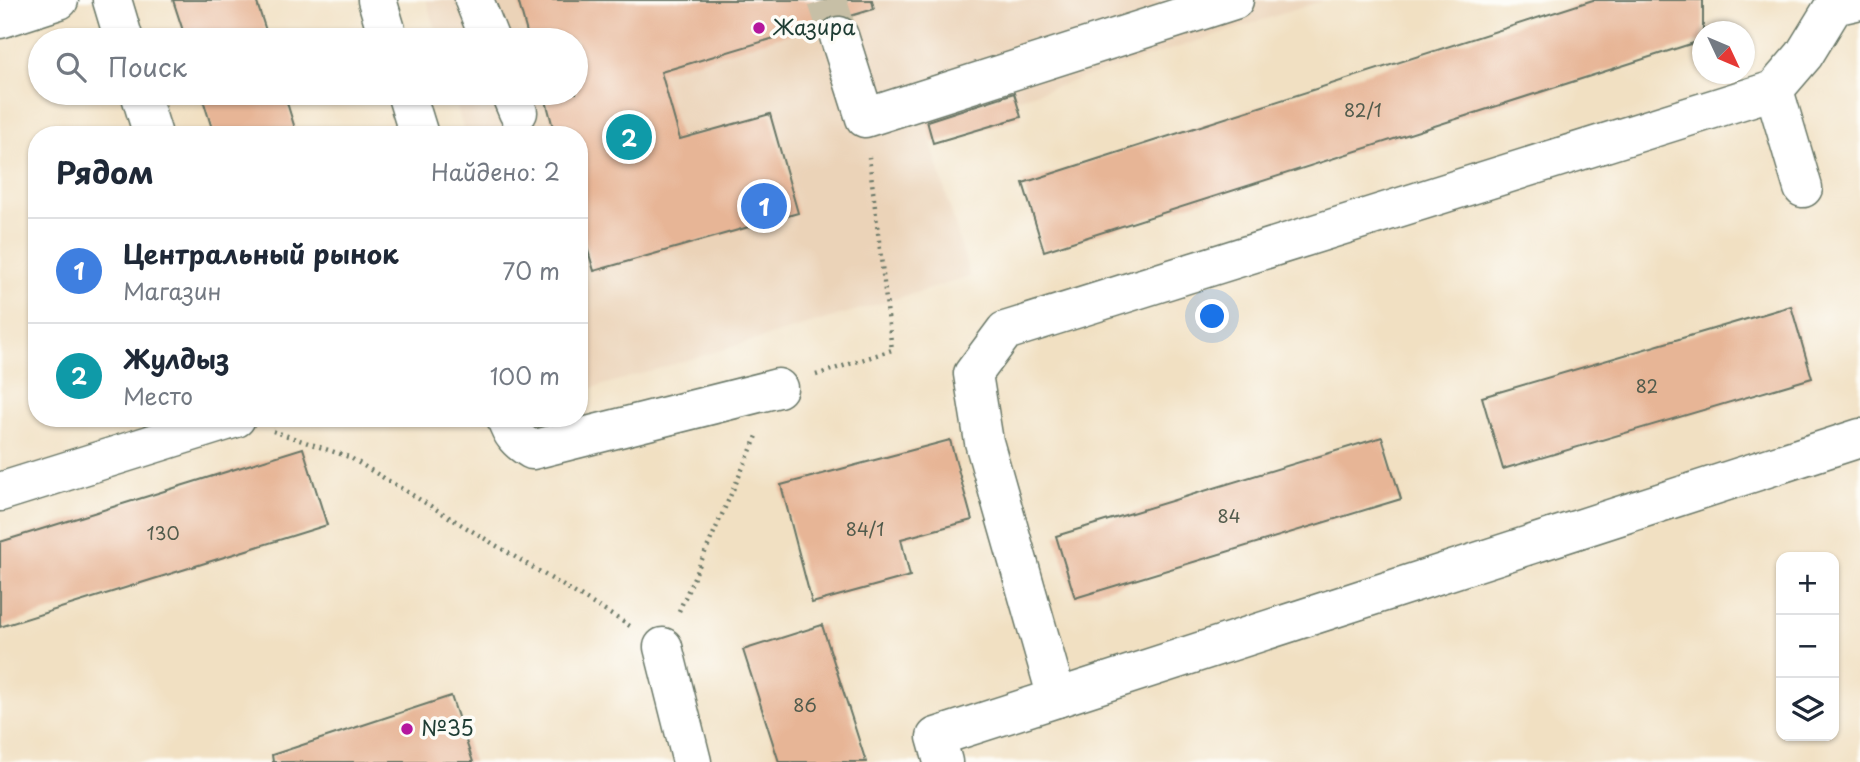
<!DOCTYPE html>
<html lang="ru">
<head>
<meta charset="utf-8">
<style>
  body { margin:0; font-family:"Playpen Sans",sans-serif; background:#f2f2f3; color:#1f2937 }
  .controls { position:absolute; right:21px; bottom:21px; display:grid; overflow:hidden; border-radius:14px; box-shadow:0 2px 5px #0004 }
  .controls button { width:63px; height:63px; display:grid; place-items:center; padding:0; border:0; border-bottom:2px solid #e0e1e3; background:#fff; color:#1f2937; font:35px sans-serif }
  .compass { position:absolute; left:1692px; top:21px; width:63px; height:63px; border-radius:50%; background:#fff; box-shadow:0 2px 5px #0004; rotate:134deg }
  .you { position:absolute; left:1213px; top:317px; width:24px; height:24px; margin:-18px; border:5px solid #fff; border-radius:50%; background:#1a73e8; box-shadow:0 0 0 10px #1a73e833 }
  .badge { display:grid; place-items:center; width:46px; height:46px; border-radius:50%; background:#b5179e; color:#fff; font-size:23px; font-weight:700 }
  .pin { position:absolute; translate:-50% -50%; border:4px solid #fff; box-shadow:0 2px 7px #0006 }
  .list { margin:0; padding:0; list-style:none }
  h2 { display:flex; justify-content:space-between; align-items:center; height:91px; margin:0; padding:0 28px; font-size:30px }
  h2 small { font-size:23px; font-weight:400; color:#747a83 }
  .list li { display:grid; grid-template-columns:46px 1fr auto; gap:21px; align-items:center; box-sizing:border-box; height:105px; padding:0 28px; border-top:2px solid #e0e1e3 }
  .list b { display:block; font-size:26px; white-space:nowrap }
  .list p { margin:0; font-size:23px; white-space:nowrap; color:#747a83 }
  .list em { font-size:23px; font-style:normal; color:#747a83 }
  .icon { flex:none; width:38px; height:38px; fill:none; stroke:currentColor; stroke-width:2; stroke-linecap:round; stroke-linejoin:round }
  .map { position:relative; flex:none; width:1860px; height:762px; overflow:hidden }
  .search { position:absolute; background:#fff; box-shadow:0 2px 5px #0004; left:28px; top:28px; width:560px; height:77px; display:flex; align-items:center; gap:18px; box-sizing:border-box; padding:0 24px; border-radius:38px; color:#747a83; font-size:26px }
  .panel { position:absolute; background:#fff; box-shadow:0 2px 5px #0004; left:28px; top:126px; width:560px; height:301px; border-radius:28px }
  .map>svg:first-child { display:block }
  .built { fill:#ebd3b8 }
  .building { fill:#e7b596 }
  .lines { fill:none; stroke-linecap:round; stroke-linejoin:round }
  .minor-tunnel { stroke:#c7bfa6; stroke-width:38; stroke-dasharray:38 19; stroke-linecap:butt }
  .minor-casing { stroke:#687666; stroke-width:41 }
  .path { stroke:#687666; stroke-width:4.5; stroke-dasharray:2 5; stroke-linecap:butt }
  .minor { stroke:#fff; stroke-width:38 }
  .poi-dot { fill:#b5179e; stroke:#fdfcf7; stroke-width:2.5 }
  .labels { text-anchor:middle; stroke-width:7; stroke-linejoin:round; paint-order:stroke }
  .number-label { font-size:18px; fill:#515b4c }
  .poi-label { font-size:21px; fill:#1f3d34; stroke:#fdfcf7; text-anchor:start }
</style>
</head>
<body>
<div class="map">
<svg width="1860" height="762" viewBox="0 0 1860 762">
  <rect width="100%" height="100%" fill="#fdfcf7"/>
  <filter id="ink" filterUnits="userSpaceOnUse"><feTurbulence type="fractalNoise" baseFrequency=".0143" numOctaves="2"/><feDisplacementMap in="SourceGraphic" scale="14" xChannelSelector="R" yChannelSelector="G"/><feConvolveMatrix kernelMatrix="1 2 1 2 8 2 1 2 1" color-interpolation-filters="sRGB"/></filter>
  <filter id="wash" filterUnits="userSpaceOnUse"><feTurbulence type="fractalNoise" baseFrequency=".00686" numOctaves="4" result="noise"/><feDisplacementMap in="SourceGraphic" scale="28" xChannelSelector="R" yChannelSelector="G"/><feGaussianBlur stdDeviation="1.57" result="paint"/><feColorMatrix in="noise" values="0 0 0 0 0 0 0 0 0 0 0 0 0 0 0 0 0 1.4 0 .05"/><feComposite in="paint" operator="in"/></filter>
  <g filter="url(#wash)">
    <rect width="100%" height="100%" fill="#f1e0c2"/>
    <polygon class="built" points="426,0 1325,0 927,128 970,277 579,392 579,135 465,135 453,93 576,93 576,40 438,40"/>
    <g id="blocks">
      <g class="building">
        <polygon points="173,0 256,0 269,40 186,40"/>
        <polygon points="518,0 872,0 874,9 847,17 833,15 821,24 661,72 680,139 770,114 798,213 594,271 579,220 579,135 555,135 544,93 576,93 576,40 529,40"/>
        <polygon points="1593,0 1703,0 1703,40 1044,251 1023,183"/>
        <polygon points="201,93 284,93 297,135 214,135"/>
        <polygon points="1014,93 1021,117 933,143 927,121"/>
        <polygon points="1791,306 1812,378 1503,469 1482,397"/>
        <polygon points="1382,437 1401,499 1075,598 1056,536"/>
        <polygon points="950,440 972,520 901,539 910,576 812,603 781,485"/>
        <polygon points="303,448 327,525 0,627 0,542"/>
        <polygon points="822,625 866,762 779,762 743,650"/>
        <polygon points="451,696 473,762 273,762 272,755"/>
      </g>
    </g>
  </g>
  <g filter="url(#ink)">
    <use href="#blocks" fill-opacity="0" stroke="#687666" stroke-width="2"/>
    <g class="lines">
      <polyline class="minor-tunnel" points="827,0 839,36"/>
      <defs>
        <g id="minor">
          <polyline points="112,0 124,40"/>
          <polyline points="377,0 389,40"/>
          <polyline points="474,0 490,40"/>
          <polyline points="1860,0 1834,6 1804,55 1774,90 1005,331 973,374 984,442 1057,698 1860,438"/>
          <polyline points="0,19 59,0"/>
          <polyline points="839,36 865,118 1234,0"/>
          <polyline points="1774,90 1803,188"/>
          <polyline points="140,93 153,135"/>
          <polyline points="406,93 419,135"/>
          <polyline points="510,93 518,112"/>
          <path d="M506,418C511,434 518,442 532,450L778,388"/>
          <polyline points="0,492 236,418"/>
          <polyline points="663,647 692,762"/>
          <polyline points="943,762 936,737 1057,698"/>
        </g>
      </defs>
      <use href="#minor" class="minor-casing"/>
      <g class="path">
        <polyline points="816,375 892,350 869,157"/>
        <polyline points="273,431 349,457 630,626"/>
        <polyline points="679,611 757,436"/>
      </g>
      <use href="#minor" class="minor"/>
    </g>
  </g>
  <g class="poi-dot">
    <circle cx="759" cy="28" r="7"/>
    <circle cx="407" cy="729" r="7"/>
  </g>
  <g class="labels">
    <g class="number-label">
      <text x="1363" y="117">82/1</text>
      <text x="1647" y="393">82</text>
      <text x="1229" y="523">84</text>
      <text x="865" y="536">84/1</text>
      <text x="163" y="540">130</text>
      <text x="805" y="712">86</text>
    </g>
    <g class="poi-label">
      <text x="773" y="35">Жазира</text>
      <text x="421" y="736">№35</text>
    </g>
  </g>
</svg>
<div class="controls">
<button>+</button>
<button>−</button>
<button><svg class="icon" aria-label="layers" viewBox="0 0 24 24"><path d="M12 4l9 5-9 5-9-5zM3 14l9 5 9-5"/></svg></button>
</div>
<svg class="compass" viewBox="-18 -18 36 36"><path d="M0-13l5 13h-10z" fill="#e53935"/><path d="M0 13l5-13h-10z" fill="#747a83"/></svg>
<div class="you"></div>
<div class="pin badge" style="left:764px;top:206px;background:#3f7fe0">1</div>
<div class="pin badge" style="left:629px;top:137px;background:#0f9aa8">2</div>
<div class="search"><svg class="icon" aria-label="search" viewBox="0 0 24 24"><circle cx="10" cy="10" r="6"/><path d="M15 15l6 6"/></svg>Поиск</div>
<section class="panel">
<h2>Рядом<small>Найдено: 2</small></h2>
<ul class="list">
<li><span class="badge" style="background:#3f7fe0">1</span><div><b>Центральный рынок</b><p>Магазин</p></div><em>70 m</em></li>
<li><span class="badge" style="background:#0f9aa8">2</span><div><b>Жулдыз</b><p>Место</p></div><em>100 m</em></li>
</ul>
</section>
</div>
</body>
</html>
